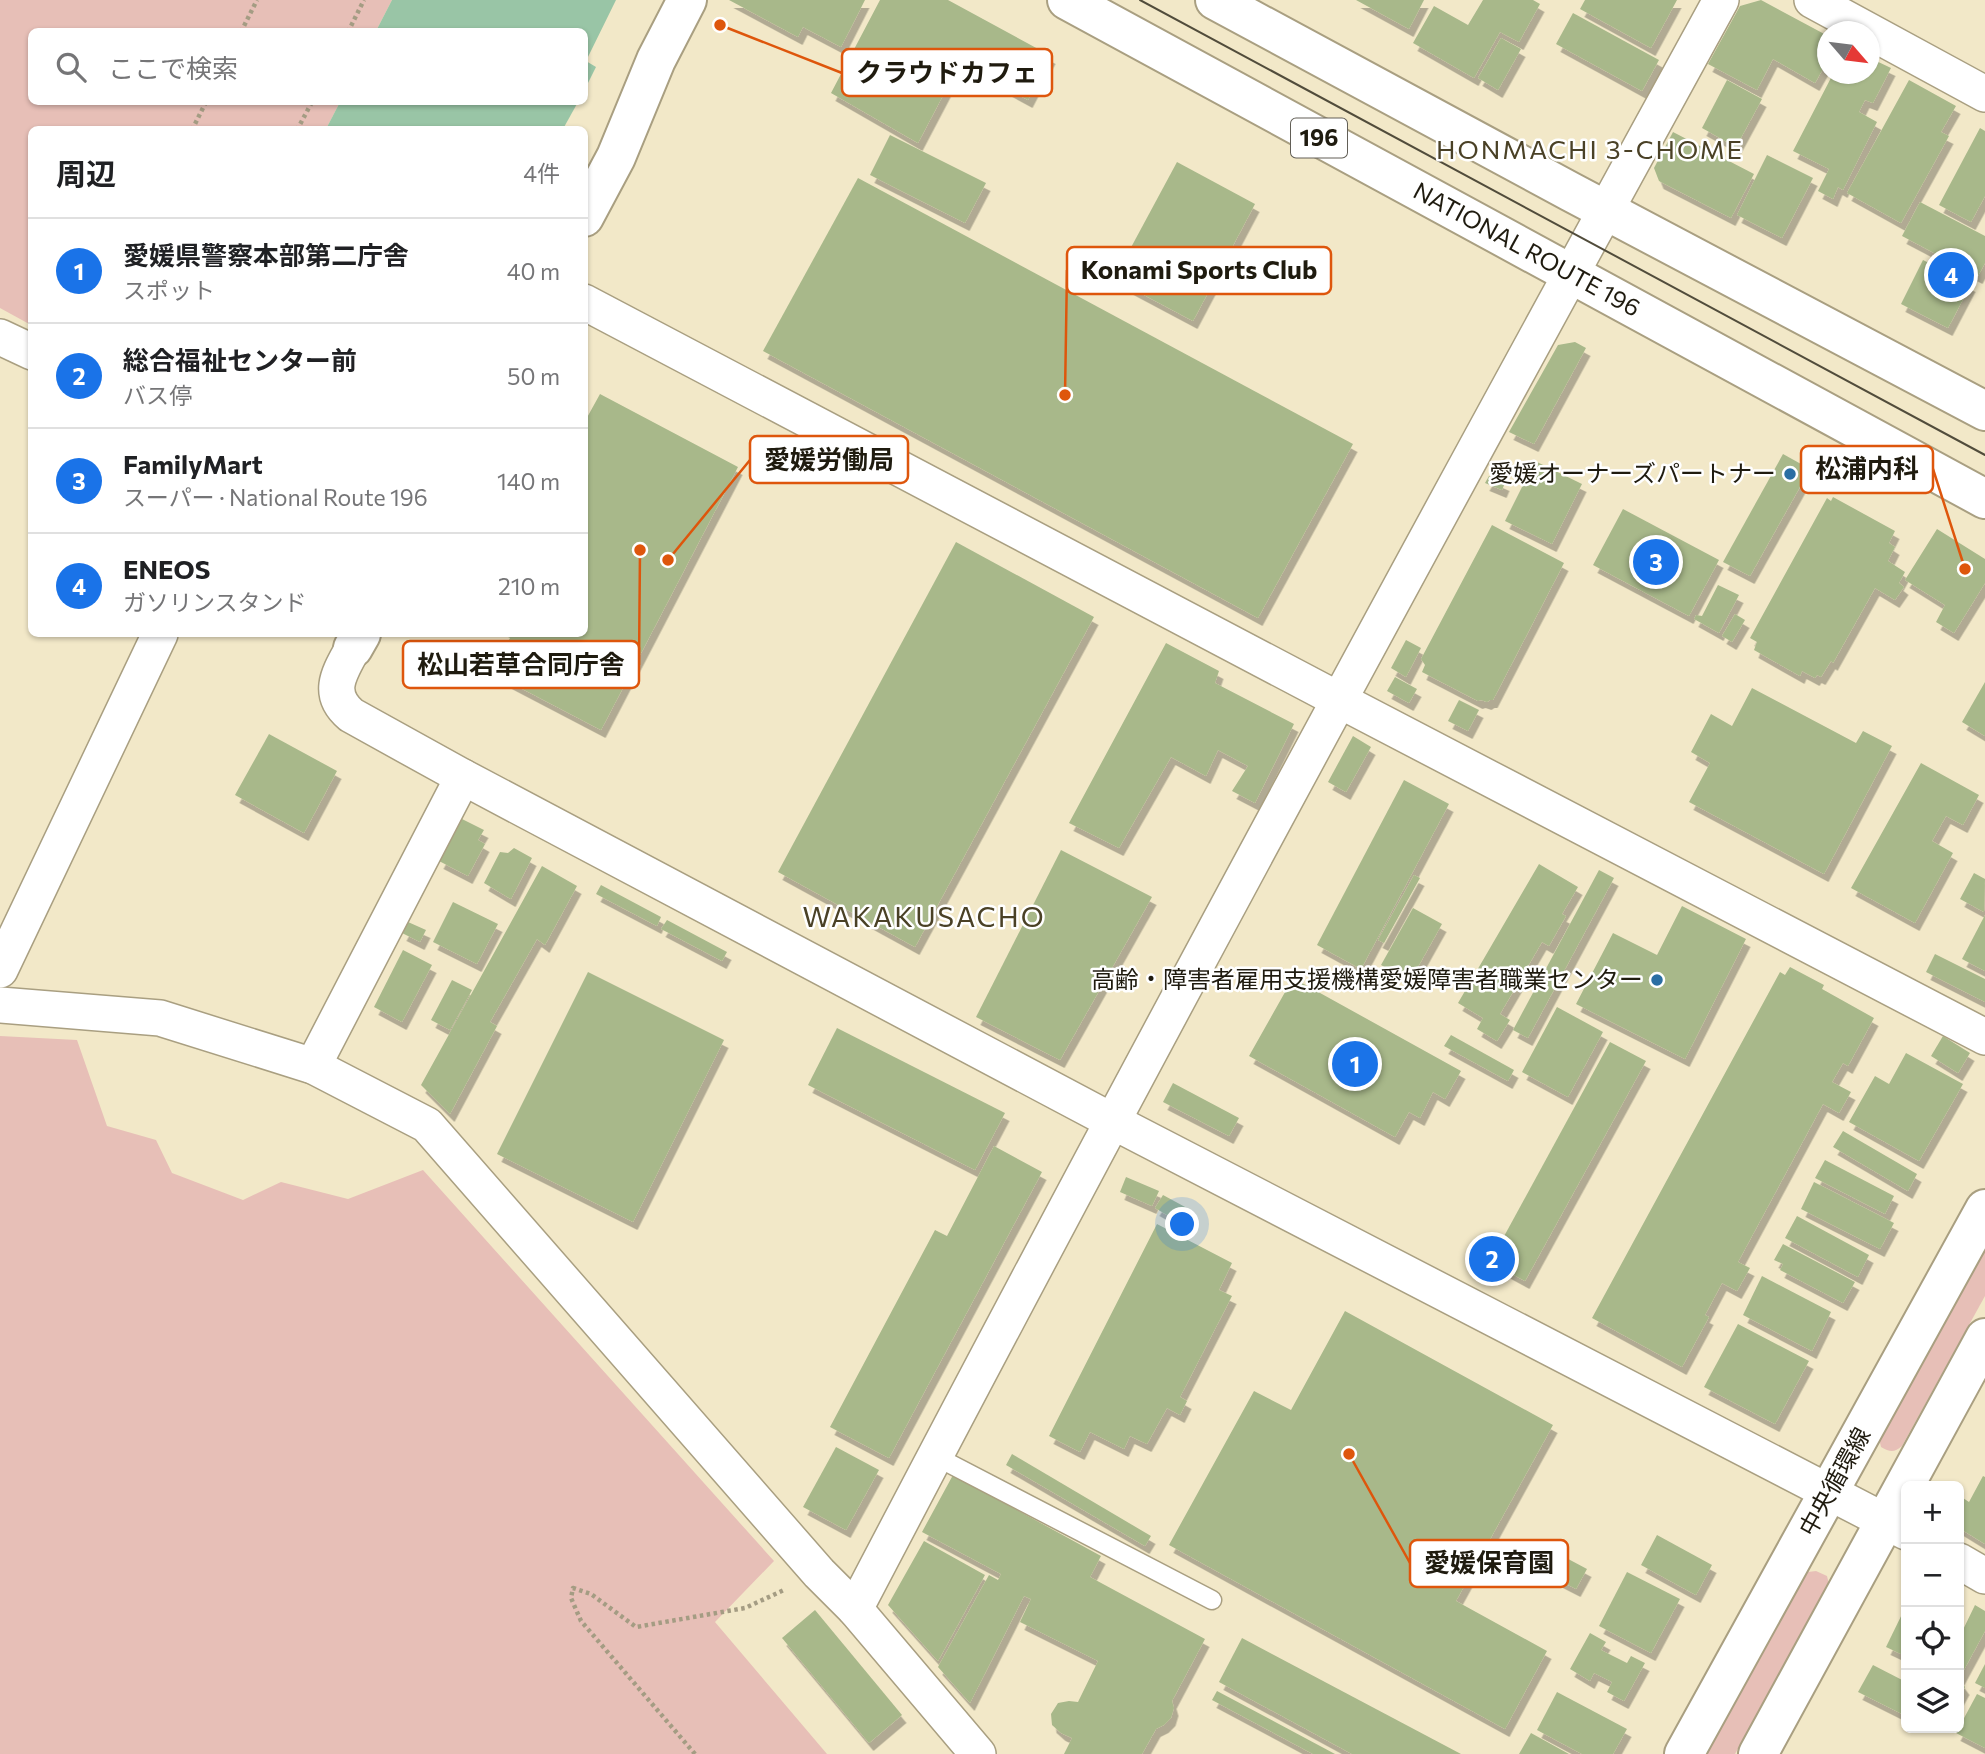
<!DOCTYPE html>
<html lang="ja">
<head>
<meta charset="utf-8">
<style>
  body { margin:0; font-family:Commissioner,"Noto Sans JP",sans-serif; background:#f6f6f6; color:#202124 }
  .controls { position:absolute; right:21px; bottom:21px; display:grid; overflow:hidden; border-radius:10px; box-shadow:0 2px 5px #0004 }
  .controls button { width:63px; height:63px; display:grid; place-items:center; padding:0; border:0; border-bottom:2px solid #e0e0e0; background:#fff; color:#202124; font:35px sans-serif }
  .compass { position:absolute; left:1817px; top:21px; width:63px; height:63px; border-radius:50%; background:#fff; box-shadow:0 2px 5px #0004; rotate:118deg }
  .you { position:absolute; left:1183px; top:1225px; width:24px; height:24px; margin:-18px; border:5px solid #fff; border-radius:50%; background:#1a73e8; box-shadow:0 0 0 10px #1a73e833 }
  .badge { display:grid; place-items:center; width:46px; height:46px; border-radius:50%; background:#1a73e8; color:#fff; font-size:23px; font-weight:700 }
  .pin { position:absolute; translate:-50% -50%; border:4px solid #fff; box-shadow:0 2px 7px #0006 }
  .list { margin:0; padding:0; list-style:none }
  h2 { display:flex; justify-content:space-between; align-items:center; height:91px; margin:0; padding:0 28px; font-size:30px }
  h2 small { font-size:23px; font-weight:400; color:#757577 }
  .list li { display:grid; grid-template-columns:46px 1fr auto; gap:21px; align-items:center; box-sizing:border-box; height:105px; padding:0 28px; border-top:2px solid #e0e0e0 }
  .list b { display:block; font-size:26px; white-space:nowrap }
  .list p { margin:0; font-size:23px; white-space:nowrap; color:#757577 }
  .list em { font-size:23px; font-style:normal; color:#757577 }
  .icon { flex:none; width:38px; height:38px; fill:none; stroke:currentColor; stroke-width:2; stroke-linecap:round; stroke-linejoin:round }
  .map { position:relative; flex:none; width:1985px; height:1754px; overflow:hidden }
  .search { position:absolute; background:#fff; box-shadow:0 2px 5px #0004; left:28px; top:28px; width:560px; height:77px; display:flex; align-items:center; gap:18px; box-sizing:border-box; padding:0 24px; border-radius:10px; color:#757577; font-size:26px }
  .panel { position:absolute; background:#fff; box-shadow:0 2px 5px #0004; left:28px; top:126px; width:560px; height:511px; border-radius:10px }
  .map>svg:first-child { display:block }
  .green { fill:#e7bfb7 }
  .water { fill:#99c5a6 }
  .building { fill:#a8b88a; filter:url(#shadow) }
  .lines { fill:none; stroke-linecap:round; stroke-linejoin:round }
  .service-casing { stroke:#a99f81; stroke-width:21 }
  .minor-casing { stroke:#a99f81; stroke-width:38 }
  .tertiary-casing { stroke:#a99f81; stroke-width:42 }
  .trunk-casing { stroke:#a99f81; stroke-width:42 }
  .path { stroke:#a49c83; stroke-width:4.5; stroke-dasharray:3.5 3.5; stroke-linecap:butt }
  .service { stroke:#fff; stroke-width:18 }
  .minor { stroke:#fff; stroke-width:35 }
  .tertiary { stroke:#fff; stroke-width:38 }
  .trunk { stroke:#fff; stroke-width:38 }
  .tram { stroke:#514c3b; stroke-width:2 }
  .poi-dot { fill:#2a6ea3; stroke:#fff; stroke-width:2.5 }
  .labels { text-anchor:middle; stroke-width:5; stroke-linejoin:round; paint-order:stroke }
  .shield { fill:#fff; stroke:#625f57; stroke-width:2 }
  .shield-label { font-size:23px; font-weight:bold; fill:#1f1b0f }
  .street-label { font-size:24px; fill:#1f1b0f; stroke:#fff }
  .poi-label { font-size:24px; fill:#1f1b0f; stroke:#fff; text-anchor:end }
  .neighbourhood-label { font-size:26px; letter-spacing:2px; fill:#4a4126; stroke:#fff }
  .quarter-label { font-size:28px; letter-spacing:2px; fill:#4a4126; stroke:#fff }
  .leader { fill:none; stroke:#de560c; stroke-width:2.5 }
  .callout-dot { fill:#de560c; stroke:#fff; stroke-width:2.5 }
  .callout { fill:#fff; stroke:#de560c; stroke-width:2.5 }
  .callout-label { font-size:26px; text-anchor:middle; font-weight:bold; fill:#1f1b0f }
</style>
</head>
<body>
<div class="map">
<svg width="1985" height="1754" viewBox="0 0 1985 1754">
  <defs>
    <filter id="shadow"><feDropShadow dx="4.5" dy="8" stdDeviation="0" flood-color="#0004"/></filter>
  </defs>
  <rect width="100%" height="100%" fill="#f2e8c8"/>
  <g class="green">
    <polygon points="0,0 392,0 376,31 32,32 32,102 340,102 326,129 32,130 31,325 0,308"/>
    <polygon points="0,1036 77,1040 107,1126 156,1140 172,1173 243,1200 281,1182 348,1199 423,1170 774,1561 715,1622 827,1754 0,1754"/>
    <path d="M1985,1241V1296L1902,1446C1894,1453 1890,1452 1881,1447L1879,1438Z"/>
    <polygon points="1816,1571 1827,1576 1829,1584 1735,1754 1706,1754 1799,1584 1808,1572"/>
  </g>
  <g class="water">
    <polygon points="392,0 616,0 586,61 596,67 585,89 584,32 376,31"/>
    <polygon points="340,102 578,102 563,129 326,129"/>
  </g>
  <g class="building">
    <polygon points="729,0 865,0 841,47 803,27 798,37"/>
    <polygon points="880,0 948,0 1051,56 1028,100 960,63 918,143 831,93"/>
    <polygon points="1356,0 1424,0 1409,29"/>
    <polygon points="1483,0 1533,0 1540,4 1519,42 1500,32 1474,78 1413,43 1434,6 1468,25"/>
    <polygon points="1585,0 1677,0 1651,48 1580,9"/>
    <polygon points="1761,0 1828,36 1828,60 1815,83 1773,59 1757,90 1708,64 1740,6"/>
    <polygon points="1573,13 1659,60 1642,91 1556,44"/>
    <polygon points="1501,38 1521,49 1498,90 1478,78"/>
    <polygon points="1870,58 1891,68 1873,103 1865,100 1859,112 1877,122 1843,190 1838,187 1833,199 1818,191 1829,169 1793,151 1833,74 1870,74"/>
    <polygon points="1727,80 1762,99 1736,147 1702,128"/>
    <polygon points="1909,80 1956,106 1941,132 1949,136 1901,223 1847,193"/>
    <polygon points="1980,128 1985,131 1985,196 1971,222 1939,205"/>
    <polygon points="1673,132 1754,174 1731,218 1659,181 1654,168"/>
    <polygon points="890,135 986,183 965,223 870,175"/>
    <polygon points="1767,155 1813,178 1782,238 1737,215"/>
    <polygon points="1177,162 1255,204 1193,321 1114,279"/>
    <polygon points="858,178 1353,444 1258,618 763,351"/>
    <polygon points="1920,202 1985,236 1985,263 1978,276 1902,236"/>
    <polygon points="1923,260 1971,284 1948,328 1901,304"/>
    <polygon points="1575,342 1586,348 1534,444 1509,432 1558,345"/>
    <polygon points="600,394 738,467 601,730 492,673 510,638 502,634 584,634 584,423"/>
    <polygon points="1783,454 1810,469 1750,576 1723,562"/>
    <polygon points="1535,461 1582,484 1552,544 1505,521"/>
    <polygon points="1489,476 1505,483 1502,490 1485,483"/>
    <polygon points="1833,497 1895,531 1889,543 1895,547 1888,561 1905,572 1899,583 1904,587 1895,600 1875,588 1833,663 1831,661 1821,677 1817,675 1815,678 1802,671 1800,676 1754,650 1757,642 1750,638 1827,498 1831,501"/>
    <polygon points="1623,509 1719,560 1689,616 1593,565"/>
    <polygon points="1492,525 1564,563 1493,700 1490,700 1487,702 1481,700 1478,701 1422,672 1425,665 1421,659"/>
    <polygon points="1937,529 1985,559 1985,583 1954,633 1936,622 1945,605 1905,580"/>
    <polygon points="956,542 1094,617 915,947 778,872"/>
    <polygon points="1718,585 1739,595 1719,633 1694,619 1696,615 1702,616"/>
    <polygon points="1735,614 1745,620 1732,642 1722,636"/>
    <polygon points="1406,640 1421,648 1406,677 1391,668"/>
    <polygon points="1166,643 1219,671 1215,683 1294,724 1255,803 1232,791 1248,766 1218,750 1206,776 1171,757 1119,848 1069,823"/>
    <polygon points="1395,677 1417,689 1409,703 1387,691"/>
    <polygon points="1985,682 1985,736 1962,722"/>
    <polygon points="1752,688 1856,743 1863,731 1892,746 1824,874 1689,802 1710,763 1691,752 1711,714 1732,726"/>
    <polygon points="1459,700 1479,710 1468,731 1448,721"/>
    <polygon points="269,734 337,771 304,833 235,795"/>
    <polygon points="1353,736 1371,747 1346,792 1328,782"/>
    <polygon points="1921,763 1979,795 1963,825 1946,816 1932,841 1953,853 1915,923 1851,888"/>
    <polygon points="1404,780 1449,804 1361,969 1317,945"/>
    <polygon points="462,819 484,830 478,840 485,844 468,876 439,861"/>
    <polygon points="514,848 532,858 511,899 484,883 500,852 508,853"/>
    <polygon points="1061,850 1152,897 1060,1060 976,1017"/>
    <polygon points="1539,864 1578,887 1562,914 1566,916 1549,946 1542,942 1500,1014 1510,1020 1497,1041 1477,1029 1483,1018 1458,1003"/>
    <polygon points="542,866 577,886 545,945 537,939 490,1022 497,1026 450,1114 421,1085"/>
    <polygon points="1599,870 1614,878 1528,1038 1513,1030"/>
    <polygon points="1974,873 1985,879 1984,912 1960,899"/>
    <polygon points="1414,875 1420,878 1384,943 1378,940"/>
    <polygon points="601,885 661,917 657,926 596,894"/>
    <polygon points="453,902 498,924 477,964 433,942"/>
    <polygon points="1682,906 1746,939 1685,1059 1576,1004 1613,933 1657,955"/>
    <polygon points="1413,908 1442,924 1410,981 1381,965"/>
    <polygon points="1985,915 1985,971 1962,959"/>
    <polygon points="667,920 727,952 722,961 661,929"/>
    <polygon points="408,922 426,930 420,942 402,933"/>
    <polygon points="403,950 432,965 402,1022 374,1007"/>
    <polygon points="1935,954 1985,979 1985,1002 1926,972"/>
    <polygon points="1790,967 1824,985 1822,989 1874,1018 1848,1066 1843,1063 1832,1082 1851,1092 1839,1113 1823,1104 1738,1262 1750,1268 1737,1291 1722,1283 1705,1315 1709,1317 1682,1367 1592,1318 1780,972 1785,975"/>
    <polygon points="588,972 724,1040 633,1222 497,1154"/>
    <polygon points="1293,978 1461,1071 1445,1099 1433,1092 1420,1118 1409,1112 1395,1137 1249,1056"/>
    <polygon points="452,980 472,990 450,1030 431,1020"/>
    <polygon points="1557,1007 1603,1032 1568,1097 1522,1072"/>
    <polygon points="837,1028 1005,1113 975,1170 808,1085"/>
    <polygon points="1451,1035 1514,1070 1508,1081 1444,1046"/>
    <polygon points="1943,1036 1970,1053 1958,1073 1931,1056"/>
    <polygon points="1610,1042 1646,1061 1525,1281 1490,1262"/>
    <polygon points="1906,1053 1963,1084 1919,1161 1849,1122 1875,1076 1889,1084"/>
    <polygon points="1173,1083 1239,1118 1229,1136 1163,1102"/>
    <polygon points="1843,1131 1917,1174 1908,1191 1833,1147"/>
    <polygon points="994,1146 1042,1172 889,1458 830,1427 935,1230 947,1236"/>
    <polygon points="1825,1160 1894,1196 1885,1214 1815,1178"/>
    <polygon points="1126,1177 1159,1191 1152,1206 1120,1192"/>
    <polygon points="1814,1182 1894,1223 1880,1249 1801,1209"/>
    <polygon points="1163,1195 1187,1208 1179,1222 1155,1208"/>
    <polygon points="1797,1216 1869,1255 1858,1277 1785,1238"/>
    <polygon points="1157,1224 1232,1263 1219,1290 1232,1296 1180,1397 1187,1401 1180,1415 1167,1408 1147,1444 1130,1436 1124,1449 1090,1432 1080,1452 1049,1436"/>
    <polygon points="1783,1244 1855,1282 1843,1303 1780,1270 1783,1264 1774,1260"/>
    <polygon points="1762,1276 1831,1312 1812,1351 1743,1315"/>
    <polygon points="1345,1311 1553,1425 1456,1601 1547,1651 1505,1729 1169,1545 1254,1391 1291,1410"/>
    <polygon points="1738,1324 1809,1361 1775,1424 1704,1387"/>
    <polygon points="836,1447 879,1470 846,1530 803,1507"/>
    <polygon points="1012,1454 1151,1536 1145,1546 1006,1465"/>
    <polygon points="953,1475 1101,1556 1090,1577 1205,1639 1172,1701 1174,1708 1171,1718 1164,1725 1156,1729 1142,1754 1064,1754 1072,1738 1061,1733 1052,1725 1051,1714 1058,1703 1069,1701 1078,1702 1098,1661 1020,1622 1031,1599 1024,1596 970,1703 938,1667 989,1575 998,1580 1001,1574 922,1532"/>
    <polygon points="1983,1476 1985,1477 1985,1544 1959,1528 1959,1505 1963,1498 1969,1502"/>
    <polygon points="1657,1535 1712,1565 1696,1595 1641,1565"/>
    <polygon points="924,1541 985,1575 938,1661 888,1605"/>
    <polygon points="1542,1545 1587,1569 1576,1589 1531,1566"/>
    <polygon points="1627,1572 1680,1599 1651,1653 1599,1626"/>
    <polygon points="1975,1605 1985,1611 1985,1631 1959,1679 1965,1687 1959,1698 1959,1638"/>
    <polygon points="1906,1606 1906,1648 1903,1655 1886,1647"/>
    <polygon points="815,1610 902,1715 869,1743 782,1638"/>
    <polygon points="1590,1633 1606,1642 1601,1650 1627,1663 1631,1656 1645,1663 1624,1701 1607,1692 1612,1682 1594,1673 1590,1681 1570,1669"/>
    <polygon points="1242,1638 1461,1754 1352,1754 1219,1682"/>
    <polygon points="1985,1664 1985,1688 1975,1683"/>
    <polygon points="1873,1665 1906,1682 1906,1716 1858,1692"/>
    <polygon points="1217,1691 1335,1754 1313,1754 1212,1700"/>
    <polygon points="1557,1692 1627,1729 1613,1754 1582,1754 1537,1730"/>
    <polygon points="1977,1694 1985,1698 1985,1748 1956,1733"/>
    <polygon points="1531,1733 1569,1754 1519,1754"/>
  </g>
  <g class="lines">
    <defs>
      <polyline id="service" points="935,1456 1212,1600"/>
      <g id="minor">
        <polyline points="1812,0 1985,94"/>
        <polyline points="584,302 1339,700 1985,1037"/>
        <polyline points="0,337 32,352"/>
        <path d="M353,648C340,672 325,693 351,715L463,777L1112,1121L1906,1532"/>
        <polyline points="0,970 160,634"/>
        <polyline points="0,1005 160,1018 313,1066 427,1125 819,1573 855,1609 978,1754"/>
        <polyline points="313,1066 463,777"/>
        <polyline points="1959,1561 1985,1576"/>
        <path d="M855,1609C1137,1069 1428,534 1721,0"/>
      </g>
      <g id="tertiary">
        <polyline points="584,217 616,157 656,60 687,0"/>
        <polyline points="353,648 361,634"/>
        <polyline points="1684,1754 1985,1209"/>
        <polyline points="1758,1754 1985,1338"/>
      </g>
      <g id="trunk">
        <path id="s1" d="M1067,0L1985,499"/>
        <polyline points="1215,0 1571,192 1985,411"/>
      </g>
    </defs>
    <use href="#service" class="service-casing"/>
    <use href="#minor" class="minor-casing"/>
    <use href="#tertiary" class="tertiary-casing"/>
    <use href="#trunk" class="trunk-casing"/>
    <g class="path">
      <polyline points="241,32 257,0"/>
      <polyline points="348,32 364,0"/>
      <polyline points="192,130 206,102"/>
      <polyline points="297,130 312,102"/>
      <polyline points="695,1754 581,1621 571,1598 573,1588 591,1594 636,1627 745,1608 784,1590"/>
    </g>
    <use href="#service" class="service"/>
    <use href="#minor" class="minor"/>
    <use href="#tertiary" class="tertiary"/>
    <use href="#trunk" class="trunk"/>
    <polyline class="tram" points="1140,0 1985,455"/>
  </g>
  <g class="poi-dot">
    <circle cx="1790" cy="474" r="7"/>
    <circle cx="1657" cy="980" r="7"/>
  </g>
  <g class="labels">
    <rect class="shield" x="1291" y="118.5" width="56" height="39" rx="5"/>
    <g class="shield-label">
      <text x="1319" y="146">196</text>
    </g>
    <g class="street-label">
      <text dy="8" stroke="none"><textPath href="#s1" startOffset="523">NATIONAL ROUTE 196</textPath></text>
      <text transform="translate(1835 1482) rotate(-61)" y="8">中央循環線</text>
    </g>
    <g class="poi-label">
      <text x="1776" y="482">愛媛オーナーズパートナー</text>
      <text x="1643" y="988">高齢・障害者雇用支援機構愛媛障害者職業センター</text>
    </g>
    <g class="neighbourhood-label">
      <text x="1590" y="159">HONMACHI 3-CHOME</text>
    </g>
    <g class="quarter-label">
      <text x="924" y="927">WAKAKUSACHO</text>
    </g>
  </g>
  <path class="leader" d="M720 25L842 73M1065 395L1067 270M668 560L750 460M1965 569L1933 469M640 550L639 665M1349 1454L1410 1563"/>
  <g class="callout-dot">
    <circle cx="720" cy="25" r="7"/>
    <circle cx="1065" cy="395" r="7"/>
    <circle cx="668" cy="560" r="7"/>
    <circle cx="1965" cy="569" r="7"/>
    <circle cx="640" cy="550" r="7"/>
    <circle cx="1349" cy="1454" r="7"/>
  </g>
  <g class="callout">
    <rect x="842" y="49" width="210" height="47" rx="7"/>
    <rect x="1067" y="247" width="264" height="47" rx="7"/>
    <rect x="750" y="436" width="158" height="47" rx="7"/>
    <rect x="1801" y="446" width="132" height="47" rx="7"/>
    <rect x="403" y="641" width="236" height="47" rx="7"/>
    <rect x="1410" y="1540" width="158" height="47" rx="7"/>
  </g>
  <g class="callout-label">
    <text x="947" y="82">クラウドカフェ</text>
    <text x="1199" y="279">Konami Sports Club</text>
    <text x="829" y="469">愛媛労働局</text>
    <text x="1867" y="478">松浦内科</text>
    <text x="521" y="674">松山若草合同庁舎</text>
    <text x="1489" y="1572">愛媛保育園</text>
  </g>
</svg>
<div class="controls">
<button>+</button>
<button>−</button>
<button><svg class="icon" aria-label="locate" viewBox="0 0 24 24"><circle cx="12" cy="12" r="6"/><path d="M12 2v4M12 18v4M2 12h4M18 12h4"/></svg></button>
<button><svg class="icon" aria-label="layers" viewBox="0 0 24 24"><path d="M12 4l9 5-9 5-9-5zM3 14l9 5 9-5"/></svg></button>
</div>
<svg class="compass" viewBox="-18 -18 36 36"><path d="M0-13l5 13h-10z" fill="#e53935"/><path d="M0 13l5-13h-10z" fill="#757577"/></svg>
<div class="you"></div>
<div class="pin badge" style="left:1355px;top:1064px">1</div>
<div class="pin badge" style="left:1492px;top:1259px">2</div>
<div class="pin badge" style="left:1656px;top:562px">3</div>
<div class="pin badge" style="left:1951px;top:275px">4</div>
<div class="search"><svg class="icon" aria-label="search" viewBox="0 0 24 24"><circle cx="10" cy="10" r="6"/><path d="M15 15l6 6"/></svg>ここで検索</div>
<section class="panel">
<h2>周辺<small>4件</small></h2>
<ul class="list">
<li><span class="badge">1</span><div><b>愛媛県警察本部第二庁舎</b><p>スポット</p></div><em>40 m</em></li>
<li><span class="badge">2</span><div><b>総合福祉センター前</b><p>バス停</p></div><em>50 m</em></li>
<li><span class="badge">3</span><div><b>FamilyMart</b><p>スーパー · National Route 196</p></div><em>140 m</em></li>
<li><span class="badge">4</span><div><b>ENEOS</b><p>ガソリンスタンド</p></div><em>210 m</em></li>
</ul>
</section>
</div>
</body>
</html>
